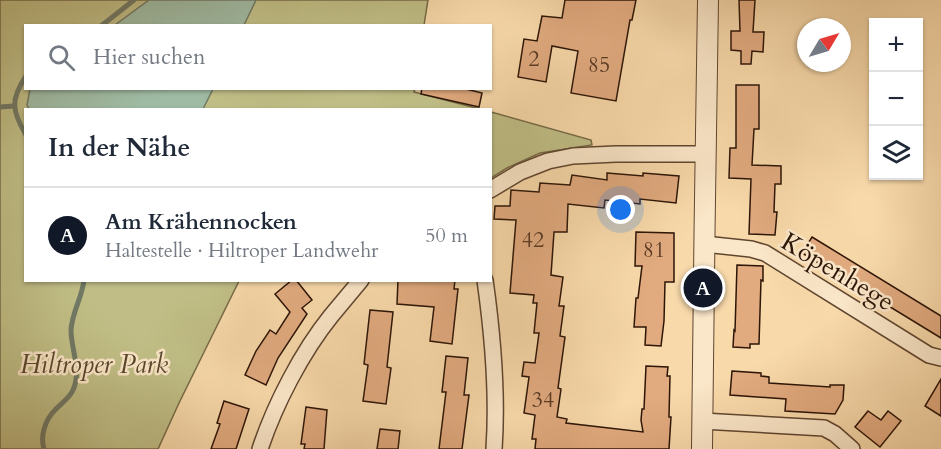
<!DOCTYPE html>
<html lang="de">
<head>
<meta charset="utf-8">
<style>
  body { margin:0; font-family:Cardo,serif; background:#f2f2f3; color:#1f2937 }
  .controls { position:absolute; right:18px; top:18px; display:grid; overflow:hidden; border-radius:0px; box-shadow:0 2px 4px #0004 }
  .controls button { width:54px; height:54px; display:grid; place-items:center; padding:0; border:0; border-bottom:2px solid #e0e1e3; background:#fff; color:#1f2937; font:30px sans-serif }
  .compass { position:absolute; left:797px; top:18px; width:54px; height:54px; border-radius:50%; background:#fff; box-shadow:0 2px 4px #0004; rotate:52deg }
  .you { position:absolute; left:621px; top:210px; width:21px; height:21px; margin:-15px; border:4px solid #fff; border-radius:50%; background:#1a73e8; box-shadow:0 0 0 9px #1a73e833 }
  .badge { display:grid; place-items:center; width:39px; height:39px; border-radius:50%; background:#111827; color:#fff; font-size:20px; font-weight:700 }
  .pin { position:absolute; translate:-50% -50%; border:3px solid #fff; box-shadow:0 2px 6px #0006 }
  .list { margin:0; padding:0; list-style:none }
  h2 { display:flex; justify-content:space-between; align-items:center; height:78px; margin:0; padding:0 24px; font-size:26px }
  h2 small { font-size:20px; font-weight:400; color:#747a83 }
  .list li { display:grid; grid-template-columns:39px 1fr auto; gap:18px; align-items:center; box-sizing:border-box; height:96px; padding:0 24px; border-top:2px solid #e0e1e3 }
  .list b { display:block; font-size:22px; white-space:nowrap }
  .list p { margin:0; font-size:20px; white-space:nowrap; color:#747a83 }
  .list em { font-size:20px; font-style:normal; color:#747a83 }
  .icon { flex:none; width:33px; height:33px; fill:none; stroke:currentColor; stroke-width:2; stroke-linecap:round; stroke-linejoin:round }
  .map { position:relative; flex:none; width:941px; height:449px; overflow:hidden }
  .search { position:absolute; background:#fff; box-shadow:0 2px 4px #0004; left:24px; top:24px; width:468px; height:66px; display:flex; align-items:center; gap:15px; box-sizing:border-box; padding:0 21px; border-radius:0px; color:#747a83; font-size:22px }
  .panel { position:absolute; background:#fff; box-shadow:0 2px 4px #0004; left:24px; top:108px; width:468px; height:174px; border-radius:0px }
  .map>svg:first-child { display:block }
  .green { fill:#c0be86; stroke:#766a46; stroke-width:1.5 }
  .water { fill:#9fbba4; stroke:#717965; stroke-width:1.5 }
  .lines { fill:none; stroke-linecap:round; stroke-linejoin:round }
  .stream { stroke:#717965; stroke-width:5 }
  .building { fill:#e1aa7f; stroke:#2d1507; stroke-width:1.5 }
  .minor-casing { stroke:#604630; stroke-width:18 }
  .tertiary-casing { stroke:#604630; stroke-width:22 }
  .minor { stroke:#fae6c8; stroke-width:15 }
  .tertiary { stroke:#fae6c8; stroke-width:20 }
  .labels { text-anchor:middle; stroke-width:5; stroke-linejoin:round; paint-order:stroke }
  .number-label { font-size:22px; fill:#5a3a25 }
  .street-label { font-size:26px; fill:#2d1507; stroke:#fae6c8 }
  .park-label { font-size:26px; font-style:italic; fill:#59482d; stroke:#fae6c8 }
</style>
</head>
<body>
<div class="map">
<svg width="941" height="449" viewBox="0 0 941 449">
  <rect width="100%" height="100%" fill="#f8d9aa"/>
  <filter id="stains"><feTurbulence type="fractalNoise" baseFrequency=".00333" numOctaves="4"/><feColorMatrix values="0 0 0 0 .2 0 0 0 0 .09 0 0 0 0 .02 0 0 0 .5 -.17"/></filter>
  <radialGradient id="worn" r=".72"><stop offset=".6" stop-color="#630" stop-opacity="0"/><stop offset="1" stop-color="#630" stop-opacity=".3"/></radialGradient>
  <g class="green">
    <polygon points="0,0 428,0 424,25 26,26 26,88 415,88 414,92 480,109 26,110 26,280 239,281 179,403 158,449 0,449"/>
    <polygon points="491,112 591,140 592,145 540,153 507,168 491,178"/>
  </g>
  <g class="water">
    <polygon points="149,0 256,0 244,25 115,25"/>
    <polygon points="30,89 30,88 213,89 203,109 29,109 27,105"/>
  </g>
  <g class="lines">
    <g class="stream">
      <polyline points="101,26 134,0"/>
      <path d="M26,76C10,100 12,111 26,135"/>
      <polyline points="0,107 14,106"/>
      <path d="M44,449C40,436 45,420 55,410C61,403 69,399 73,390C82,370 71,350 71,330C72,312 82,298 84,280"/>
    </g>
  </g>
  <g class="building">
    <polygon points="565,0 636,0 632,20 630,20 616,101 571,93 578,51 552,46 546,82 518,77 524,39 537,41 542,16 562,18"/>
    <polygon points="739,0 755,0 753,32 764,32 763,52 752,51 751,64 741,64 741,51 731,50 731,31 740,31"/>
    <polygon points="736,85 759,85 759,129 754,129 752,165 781,166 781,184 775,184 774,212 777,212 775,235 749,234 751,179 729,178 730,148 736,148"/>
    <polygon points="422,88 462,88 482,93 479,107 421,94"/>
    <polygon points="607,173 643,176 643,173 679,176 676,203 640,199 640,204 605,200 604,208 568,204 567,232 554,232 551,275 563,277 559,306 564,306 560,336 565,337 558,388 561,389 557,417 567,419 566,423 643,432 641,420 642,409 644,409 646,366 668,367 667,376 670,376 669,417 671,417 669,449 535,449 536,439 532,439 535,415 524,413 529,377 522,376 524,362 535,363 539,333 534,333 537,303 533,303 534,295 510,293 516,220 494,219 495,206 510,206 511,190 539,192 540,183 570,185 572,175 607,180"/>
    <polygon points="636,232 674,233 674,282 665,282 664,321 661,346 645,345 646,327 634,327 636,298 638,298 642,266 635,266"/>
    <polygon points="812,237 941,316 941,338 802,253"/>
    <polygon points="737,265 763,266 763,281 761,280 759,344 750,344 750,348 733,347 734,330 735,331"/>
    <polygon points="292,280 296,280 312,300 302,308 307,314 278,358 266,385 245,375 256,351 270,330 276,334 290,312 275,294"/>
    <polygon points="398,280 455,280 454,289 458,289 452,344 430,341 434,307 397,304"/>
    <polygon points="370,310 393,312 387,367 391,368 386,404 363,401 368,365 364,364"/>
    <polygon points="446,356 468,358 464,395 469,395 462,449 439,449 446,392 442,392"/>
    <polygon points="732,371 761,373 761,376 769,377 769,383 830,387 830,385 844,385 843,400 835,414 785,411 786,399 730,395"/>
    <polygon points="941,379 941,416 925,406"/>
    <polygon points="224,401 249,409 236,449 211,449 220,424 217,423"/>
    <polygon points="306,407 327,410 324,449 304,449 305,444 301,444"/>
    <polygon points="868,411 881,420 888,411 901,421 880,447 855,427"/>
    <polygon points="380,429 400,431 398,449 377,449"/>
  </g>
  <g class="lines">
    <defs>
      <g id="minor">
        <polyline points="490,190 520,172 548,161 573,156 616,154 706,154"/>
        <polyline points="704,244 751,249 765,253 929,355 941,358"/>
        <path d="M485,280C493,337 498,392 494,449"/>
        <polyline points="702,421 824,428 835,434 852,449"/>
        <path d="M260,449C275,404 302,352 331,316C341,304 351,292 361,280"/>
      </g>
      <path id="tertiary" d="M702,449C703,299 706,150 708,0"/>
    </defs>
    <use href="#minor" class="minor-casing"/>
    <use href="#tertiary" class="tertiary-casing"/>
    <use href="#minor" class="minor"/>
    <use href="#tertiary" class="tertiary"/>
  </g>
  <g class="labels">
    <g class="number-label">
      <text x="534" y="66">2</text>
      <text x="599" y="72">85</text>
      <text x="533" y="247">42</text>
      <text x="654" y="257">81</text>
      <text x="543" y="407">34</text>
    </g>
    <g class="street-label">
      <text transform="translate(838 271) rotate(31)" y="9">Köpenhege</text>
    </g>
    <g class="park-label">
      <text x="94" y="373">Hiltroper Park</text>
    </g>
  </g>
  <rect width="100%" height="100%" filter="url(#stains)"/>
  <rect width="100%" height="100%" fill="url(#worn)"/>
</svg>
<div class="controls">
<button>+</button>
<button>−</button>
<button><svg class="icon" aria-label="layers" viewBox="0 0 24 24"><path d="M12 4l9 5-9 5-9-5zM3 14l9 5 9-5"/></svg></button>
</div>
<svg class="compass" viewBox="-18 -18 36 36"><path d="M0-13l5 13h-10z" fill="#e53935"/><path d="M0 13l5-13h-10z" fill="#747a83"/></svg>
<div class="you"></div>
<div class="pin badge" style="left:703px;top:288px">A</div>
<div class="search"><svg class="icon" aria-label="search" viewBox="0 0 24 24"><circle cx="10" cy="10" r="6"/><path d="M15 15l6 6"/></svg>Hier suchen</div>
<section class="panel">
<h2>In der Nähe<small></small></h2>
<ul class="list">
<li><span class="badge">A</span><div><b>Am Krähennocken</b><p>Haltestelle · Hiltroper Landwehr</p></div><em>50 m</em></li>
</ul>
</section>
</div>
</body>
</html>
